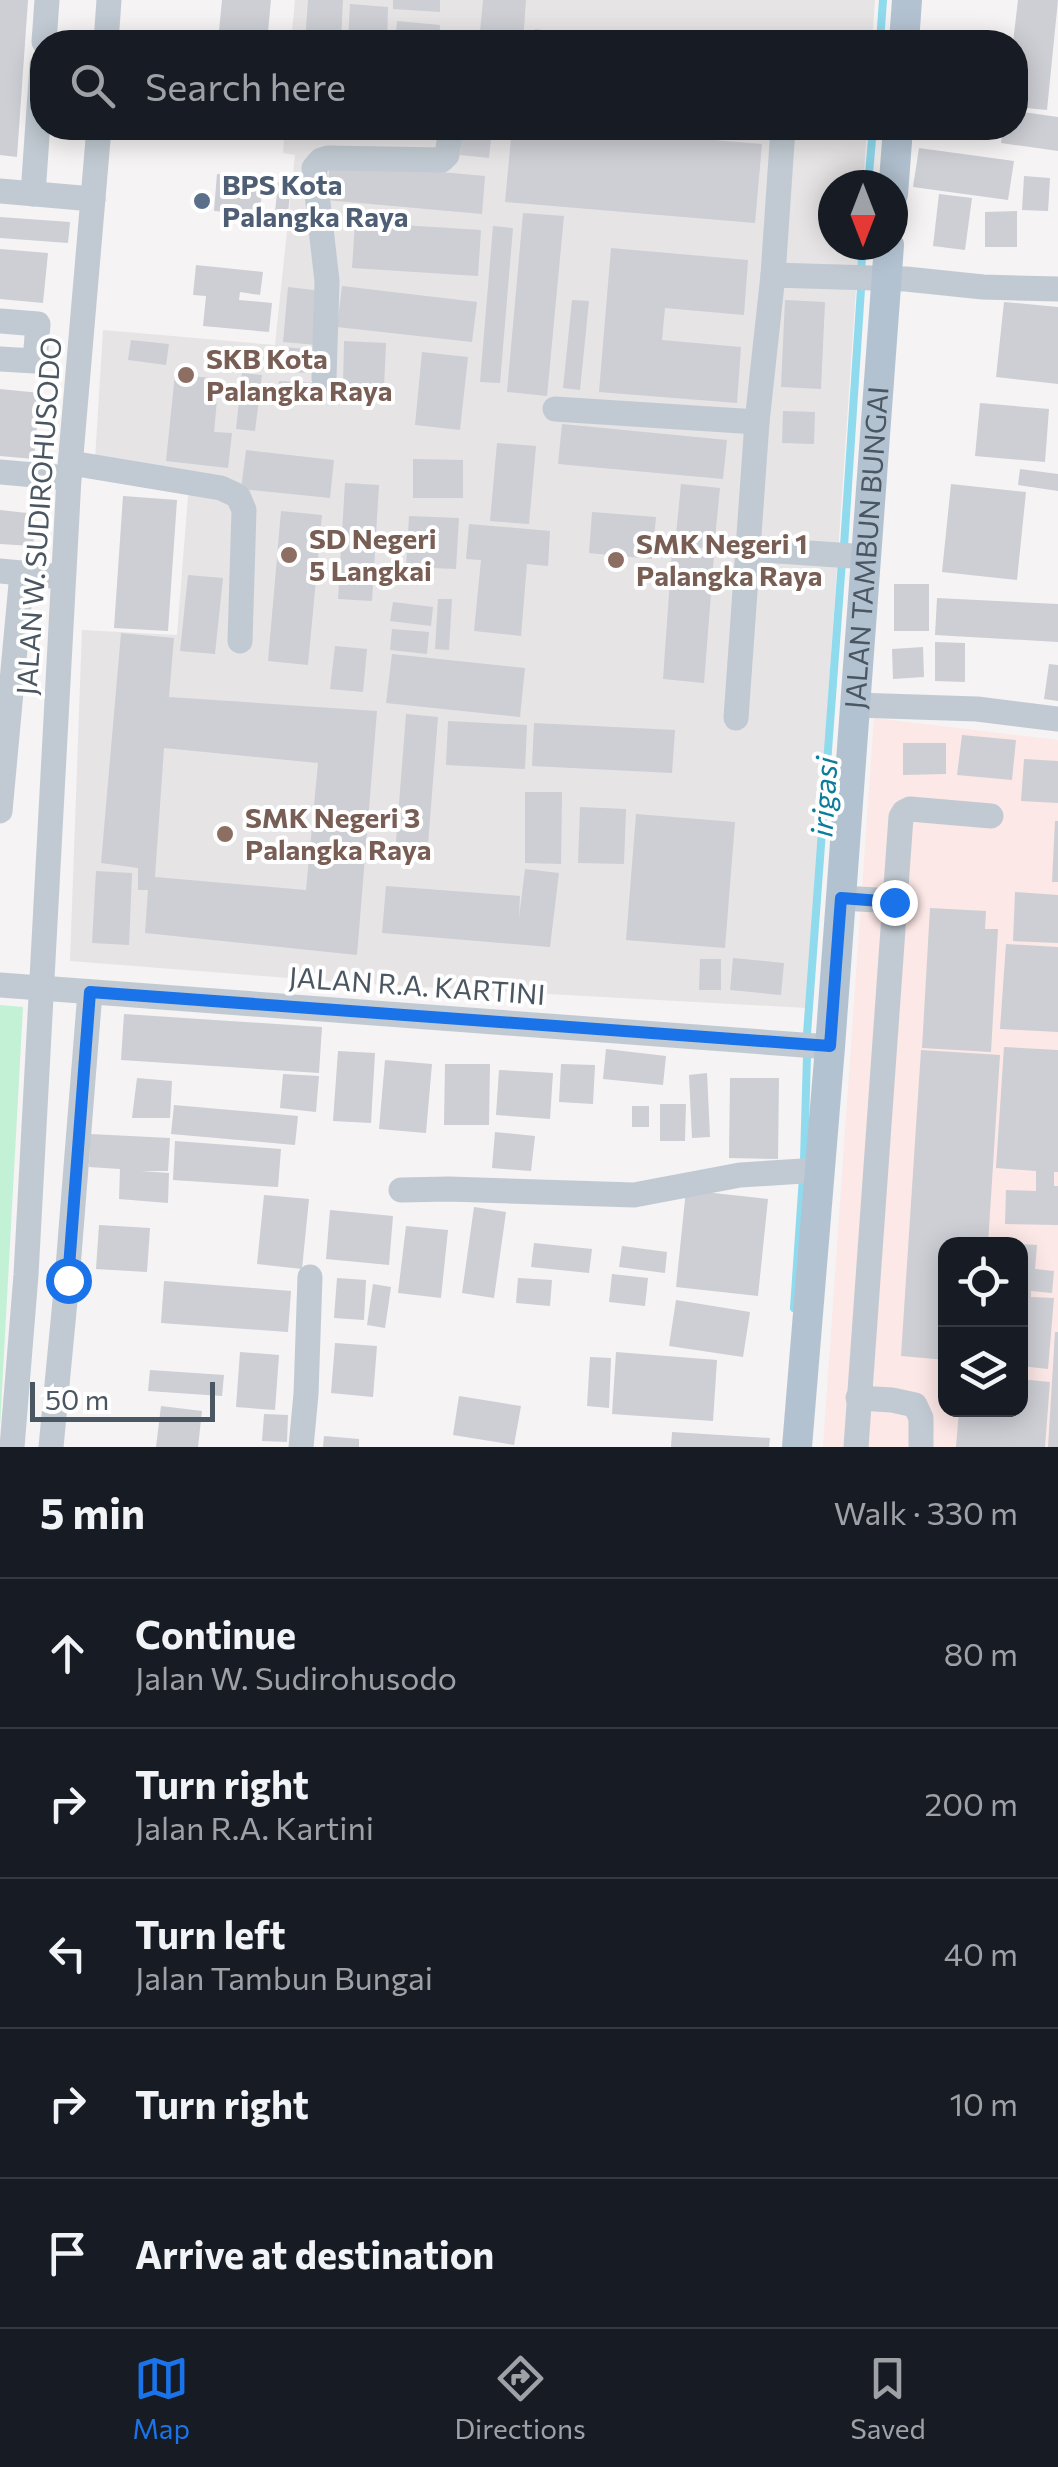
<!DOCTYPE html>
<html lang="en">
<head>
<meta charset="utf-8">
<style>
  body { margin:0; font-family:Commissioner,sans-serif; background:#242831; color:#f1f3f6 }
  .controls { position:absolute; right:30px; bottom:30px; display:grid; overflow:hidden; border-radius:20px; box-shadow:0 5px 25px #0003 }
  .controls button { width:90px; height:90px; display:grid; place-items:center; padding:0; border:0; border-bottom:2px solid #363941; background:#171b24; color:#f1f3f6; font:50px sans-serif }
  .compass { position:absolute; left:818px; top:170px; width:90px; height:90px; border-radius:50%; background:#171b24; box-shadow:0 5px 25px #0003; rotate:180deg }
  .scale { position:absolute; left:30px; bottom:25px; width:185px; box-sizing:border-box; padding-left:10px; border:5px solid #4a5661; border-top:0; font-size:28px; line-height:35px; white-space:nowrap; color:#4a5661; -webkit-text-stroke:8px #fff; paint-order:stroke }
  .stop { position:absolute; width:30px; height:30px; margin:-22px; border:8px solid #1a73e8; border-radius:50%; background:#fff }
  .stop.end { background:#1a73e8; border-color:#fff; box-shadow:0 2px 10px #0008 }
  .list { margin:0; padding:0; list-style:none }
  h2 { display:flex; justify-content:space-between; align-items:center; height:130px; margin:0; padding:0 40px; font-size:42px }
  h2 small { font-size:32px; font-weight:400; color:#9ea1a6 }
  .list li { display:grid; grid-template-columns:65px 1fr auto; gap:30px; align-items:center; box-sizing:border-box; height:150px; padding:0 40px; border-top:2px solid #363941 }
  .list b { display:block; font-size:38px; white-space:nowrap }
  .list p { margin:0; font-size:32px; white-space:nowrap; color:#9ea1a6 }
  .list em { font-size:32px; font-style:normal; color:#9ea1a6 }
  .icon { flex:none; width:55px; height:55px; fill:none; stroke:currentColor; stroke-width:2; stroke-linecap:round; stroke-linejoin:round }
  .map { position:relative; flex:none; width:1058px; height:1447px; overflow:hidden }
  .search { position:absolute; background:#171b24; box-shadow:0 5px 25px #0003; left:30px; right:30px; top:30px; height:110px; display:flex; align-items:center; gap:25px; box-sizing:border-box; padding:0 35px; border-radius:40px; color:#9ea1a6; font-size:38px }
  .sheet { height:880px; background:#171b24 }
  nav { display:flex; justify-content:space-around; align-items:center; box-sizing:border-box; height:140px; border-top:2px solid #363941; background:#171b24; font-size:28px; color:#9ea1a6 }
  nav a { display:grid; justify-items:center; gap:5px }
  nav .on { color:#1a73e8 }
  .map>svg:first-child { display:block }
  .education { fill:#e6e4e5 }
  .medical { fill:#fce8e6; fill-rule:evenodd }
  .green { fill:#c3f1d5 }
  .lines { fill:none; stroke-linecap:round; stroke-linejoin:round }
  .stream { stroke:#90daee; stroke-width:8 }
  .building { fill:#cdcfd5; fill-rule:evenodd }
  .minor { stroke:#c1cad2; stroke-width:25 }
  .major { stroke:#b3c2d1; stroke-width:30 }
  .route { stroke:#1a73e8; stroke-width:12 }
  .service-dot { fill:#5c6f8a; stroke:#fff; stroke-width:4 }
  .education-dot { fill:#8d6e63; stroke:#fff; stroke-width:4 }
  .labels { text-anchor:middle; stroke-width:8; stroke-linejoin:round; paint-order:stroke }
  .service-label { font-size:28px; font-weight:bold; fill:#4e5e75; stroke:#fff; text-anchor:start }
  .education-label { font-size:28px; font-weight:bold; fill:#785e54; stroke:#fff; text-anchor:start }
  .street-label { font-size:28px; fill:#4a5661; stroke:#fff }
  .water-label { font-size:30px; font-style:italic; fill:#0c7c9b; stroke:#fff }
</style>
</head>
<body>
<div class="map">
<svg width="1058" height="1447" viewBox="0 0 1058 1447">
  <rect width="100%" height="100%" fill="#f5f3f3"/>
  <g class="education">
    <polygon points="295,0 875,0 872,42 291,42"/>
    <polygon points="285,128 867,128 863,185 833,185 833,245 859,245 807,1008 367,984 70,961 82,630 177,635 190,471 95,460 103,330 275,345 295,155 283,153"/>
  </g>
  <path class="medical" d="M874,718L1058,740V1447H823ZM946,1244H1020V1410H946Z"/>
  <polygon class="green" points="0,1005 23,1007 0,1426"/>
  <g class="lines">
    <g class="stream">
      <polyline points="880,42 883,0"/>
      <polyline points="868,185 873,128"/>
      <polyline points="861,271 863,245"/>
      <polyline points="844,546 861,289"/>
      <polyline points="807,1034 842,561"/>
      <polyline points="804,1160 807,1056"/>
      <polyline points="794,1308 803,1177"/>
    </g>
  </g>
  <g class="building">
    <polygon points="0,0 28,0 17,157 0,155"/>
    <polygon points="222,0 271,0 267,42 218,42"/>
    <polygon points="308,0 343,0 341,42 305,42"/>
    <polygon points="393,0 440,0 440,12 393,9"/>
    <polygon points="483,0 526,0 523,42 479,42"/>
    <polygon points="1018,0 1058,0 1047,110 1016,107 1016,42 1013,42"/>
    <polygon points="350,4 388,7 387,42 348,42"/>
    <polygon points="397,21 440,25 439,42 395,42"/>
    <polygon points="535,29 572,34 571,42 534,42"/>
    <polygon points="1016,111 1058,117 1058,151 1001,143 1003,128 1016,128"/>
    <polygon points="219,128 264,128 263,140 219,137"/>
    <polygon points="294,128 351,128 350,137 294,133"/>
    <polygon points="463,128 492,128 489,158 460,155"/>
    <polygon points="512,128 568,128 762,144 755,223 505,202"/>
    <polygon points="919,148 1014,161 1008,200 913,187"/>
    <polygon points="330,162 485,176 482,214 326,200"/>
    <polygon points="217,174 263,178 260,215 214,211"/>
    <polygon points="1024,176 1050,178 1048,211 1022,210"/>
    <polygon points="278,182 291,183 287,224 274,223"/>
    <polygon points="939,194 972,198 965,250 933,246"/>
    <polygon points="1017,211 1017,247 985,247 985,212"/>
    <polygon points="523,213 564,216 547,396 507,392"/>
    <polygon points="0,217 70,222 68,243 0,238"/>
    <polygon points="355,222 481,230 478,276 352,268"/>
    <polygon points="493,226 513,228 500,383 480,382"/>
    <polygon points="611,248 748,260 744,315 665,308 662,340 741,347 737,403 599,392"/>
    <polygon points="0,249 48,253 43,303 0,299"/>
    <polygon points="196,265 263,272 260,295 240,292 239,300 272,303 269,332 203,326 206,296 193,295"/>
    <polygon points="342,286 477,302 472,342 337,327"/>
    <polygon points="288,287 322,291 317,345 283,342"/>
    <polygon points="572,300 589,301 580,390 563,388"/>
    <polygon points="785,300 825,302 821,389 781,387"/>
    <polygon points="1004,302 1058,307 1058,384 996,377"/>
    <polygon points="131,340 169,344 166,365 128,360"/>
    <polygon points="344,341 386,343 384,387 343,385"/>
    <polygon points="283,347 307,349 306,373 282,371"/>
    <polygon points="422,352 468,357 460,430 415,425"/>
    <polygon points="242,373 262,375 255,431 236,429"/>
    <polygon points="175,374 219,379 214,432 232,433 228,468 166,461"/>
    <polygon points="279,381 335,384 334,402 278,399"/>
    <polygon points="0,389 40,393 34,459 0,456"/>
    <polygon points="980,403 1049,409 1045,462 975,456"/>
    <polygon points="783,411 815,412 814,444 782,443"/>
    <polygon points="562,424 727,440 723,479 558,464"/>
    <polygon points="497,443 536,446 529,524 490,521"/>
    <polygon points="246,450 334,460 330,498 241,489"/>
    <polygon points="413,459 463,460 463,498 413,498"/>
    <polygon points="1020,469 1058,474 1058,491 1018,485"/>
    <polygon points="345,483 379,485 372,601 338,599"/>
    <polygon points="681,484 720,488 714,549 675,545"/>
    <polygon points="951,484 1026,492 1017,580 942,572"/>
    <polygon points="123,496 177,500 168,631 114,628"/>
    <polygon points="0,510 36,514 33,546 0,544"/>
    <polygon points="281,511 322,515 308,665 268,661"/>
    <polygon points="592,512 656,517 652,559 589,553"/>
    <polygon points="409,516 459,518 456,569 406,567"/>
    <polygon points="469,524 550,531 548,566 527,564 521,636 474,631 481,560 466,559"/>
    <polygon points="672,551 714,555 704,683 663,679"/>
    <polygon points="188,575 223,578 215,654 180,651"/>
    <rect x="894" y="584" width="35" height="47"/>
    <polygon points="937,598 1058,604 1058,642 935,635"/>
    <polygon points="438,599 452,599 449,650 435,649"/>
    <polygon points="393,602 433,607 431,626 390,621"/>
    <polygon points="392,629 429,632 427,654 390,650"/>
    <path d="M121,633L174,638L169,697L377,711L357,955L145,933L148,890H138V868L101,863ZM164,748L318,763L306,890L155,877Z"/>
    <polygon points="935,642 965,643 965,682 935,681"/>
    <polygon points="335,646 367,649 363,692 330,689"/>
    <polygon points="923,647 924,677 893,679 892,649"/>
    <polygon points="392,654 525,668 520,717 386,703"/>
    <polygon points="1049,664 1058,665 1058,701 1044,699"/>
    <polygon points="406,714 438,717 427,858 395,855"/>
    <polygon points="448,721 527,725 525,769 446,765"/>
    <polygon points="534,723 675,730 672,773 532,766"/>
    <polygon points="962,735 1016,740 1012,780 957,775"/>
    <polygon points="903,743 946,743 946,774 903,775"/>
    <polygon points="1024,759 1058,761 1058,803 1021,801"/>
    <polygon points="525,792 562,792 561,864 525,863"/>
    <polygon points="580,807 626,809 624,864 578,863"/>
    <polygon points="636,814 735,822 725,948 626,940"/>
    <polygon points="1055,821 1058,821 1058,882 1052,882"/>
    <polygon points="525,869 559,873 550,947 382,933 386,886 520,896 519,918"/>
    <polygon points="96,871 132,873 129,945 92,943"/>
    <polygon points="1015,892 1058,895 1058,943 1013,941"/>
    <polygon points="930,908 986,911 985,929 998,929 991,1052 922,1048"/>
    <polygon points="1006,944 1058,947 1058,1032 1000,1029"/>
    <polygon points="733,958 784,963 781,995 730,990"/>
    <polygon points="700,959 721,959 721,990 699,990"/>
    <polygon points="124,1014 322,1027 319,1073 121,1060"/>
    <polygon points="1004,1047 1058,1050 1058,1172 1054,1172 1054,1186 1058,1186 1058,1225 1005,1224 1006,1190 1036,1191 1036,1171 996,1168"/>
    <polygon points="606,1049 666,1056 663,1085 603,1079"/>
    <polygon points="921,1050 1000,1055 988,1244 946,1244 946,1360 901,1356"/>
    <polygon points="338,1051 375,1053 371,1123 333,1121"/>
    <polygon points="385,1060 432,1064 426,1133 379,1129"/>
    <polygon points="445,1064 490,1064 489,1125 444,1125"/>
    <polygon points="561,1064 595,1065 593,1104 559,1102"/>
    <polygon points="499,1070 553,1073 550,1119 496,1115"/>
    <polygon points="707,1073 710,1137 692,1138 689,1075"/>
    <polygon points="283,1074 319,1076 316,1112 280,1108"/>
    <polygon points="137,1078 172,1081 170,1118 132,1118"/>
    <polygon points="730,1078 779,1078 778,1159 729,1158"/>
    <polygon points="660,1104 686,1104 685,1141 660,1141"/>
    <polygon points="174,1105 298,1116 295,1145 171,1134"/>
    <rect x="632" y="1106" width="17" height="21"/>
    <polygon points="495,1132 535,1136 531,1171 492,1168"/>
    <polygon points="90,1134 170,1138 168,1171 141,1171 169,1173 168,1203 119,1199 120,1169 89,1167"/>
    <polygon points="175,1141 281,1149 278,1187 173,1180"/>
    <polygon points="686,1190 768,1199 758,1296 676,1287"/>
    <polygon points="264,1195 309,1199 302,1269 257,1264"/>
    <polygon points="474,1207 506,1212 494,1298 462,1293"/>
    <polygon points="330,1210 393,1216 389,1265 326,1259"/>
    <polygon points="99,1225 150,1228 147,1272 96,1269"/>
    <polygon points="406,1226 448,1230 441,1298 398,1293"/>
    <polygon points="534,1243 592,1249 589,1273 531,1267"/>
    <polygon points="1020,1244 1037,1245 1035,1269 1054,1271 1052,1293 1031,1291 1031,1297 1054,1298 1048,1369 1020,1366"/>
    <polygon points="622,1246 667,1252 665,1273 619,1267"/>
    <polygon points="612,1274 648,1278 645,1306 609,1302"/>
    <polygon points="337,1278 366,1280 364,1320 334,1318"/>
    <polygon points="518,1278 552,1280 550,1306 516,1303"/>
    <polygon points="164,1281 291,1291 288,1332 161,1323"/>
    <polygon points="373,1284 391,1287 385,1328 367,1325"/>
    <polygon points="676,1300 750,1312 743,1357 669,1346"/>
    <polygon points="1055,1332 1058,1332 1058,1447 1048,1447"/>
    <polygon points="335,1343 377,1346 373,1397 331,1393"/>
    <polygon points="240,1352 279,1355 275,1410 236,1407"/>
    <polygon points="616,1352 717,1360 713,1421 612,1414"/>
    <polygon points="590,1357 611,1358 609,1408 587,1406"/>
    <polygon points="150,1370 224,1375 222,1396 148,1391"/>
    <polygon points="1020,1379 1050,1382 1045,1447 956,1447 959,1410 1020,1410"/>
    <polygon points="459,1396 521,1406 514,1445 453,1435"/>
    <polygon points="161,1406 202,1411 198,1447 156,1447"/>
    <polygon points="264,1414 288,1415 287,1442 262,1441"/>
    <polygon points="672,1432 770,1438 769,1447 671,1447"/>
    <polygon points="324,1436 359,1439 359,1447 323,1447"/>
  </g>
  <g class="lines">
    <g class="minor">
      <polyline points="44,42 47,0"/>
      <polyline points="106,42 109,0"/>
      <polyline points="0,191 93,199"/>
      <polyline points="33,194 42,65"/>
      <polyline points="773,275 783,128"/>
      <polyline points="0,321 38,324 35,361 0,359"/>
      <polyline points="324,378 327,281 314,168 321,160 328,158 442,160 447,155 451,128"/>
      <polyline points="555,409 757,422"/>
      <polyline points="71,463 221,488 238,496 244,510 240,641"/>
      <polyline points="0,472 69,478"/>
      <polyline points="749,549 867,557"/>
      <polyline points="0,571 63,577"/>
      <polyline points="855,705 977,709 1058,719"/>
      <polyline points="736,718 757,422 773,275 906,279 983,287 1058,289"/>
      <polyline points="0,811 22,573"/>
      <polyline points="841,898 894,901"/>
      <polyline points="0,985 830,1047"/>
      <polyline points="401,1190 449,1189 634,1195 740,1175 819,1170"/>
      <polyline points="858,1398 892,1400 915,1405 921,1418 921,1447"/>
      <polyline points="12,1447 26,1275 69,478 99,128"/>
      <polyline points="51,1447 67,1280 90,992"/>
      <polyline points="301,1447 306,1394 310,1277"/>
      <polyline points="856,1447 901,817 904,812 910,809 991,816"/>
    </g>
    <g class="major">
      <polyline points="904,42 907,0"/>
      <polyline points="893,194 898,128"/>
      <path id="s1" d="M797,1447L830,1047L889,245"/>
    </g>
  </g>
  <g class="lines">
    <polyline class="route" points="68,1280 90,992 830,1046 841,898 894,902"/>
  </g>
  <circle class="service-dot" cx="202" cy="201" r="10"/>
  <g class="education-dot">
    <circle cx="186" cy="375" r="10"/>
    <circle cx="289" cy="555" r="10"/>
    <circle cx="616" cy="560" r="10"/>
    <circle cx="225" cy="834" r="10"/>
  </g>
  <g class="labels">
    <g class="service-label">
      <text x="222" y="195">BPS Kota<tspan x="222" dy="32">Palangka Raya</tspan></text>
    </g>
    <g class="education-label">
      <text x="206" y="369">SKB Kota<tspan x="206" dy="32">Palangka Raya</tspan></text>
      <text x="309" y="549">SD Negeri<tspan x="309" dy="32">5 Langkai</tspan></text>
      <text x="636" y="554">SMK Negeri 1<tspan x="636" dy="32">Palangka Raya</tspan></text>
      <text x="245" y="828">SMK Negeri 3<tspan x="245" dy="32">Palangka Raya</tspan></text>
    </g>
    <g class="street-label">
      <text transform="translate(39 516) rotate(-86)" y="10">JALAN W. SUDIROHUSODO</text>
      <text dy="10" stroke="none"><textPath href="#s1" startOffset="902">JALAN TAMBUN BUNGAI</textPath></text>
      <text transform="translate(417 986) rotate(4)" y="10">JALAN R.A. KARTINI</text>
    </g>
    <g class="water-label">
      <text transform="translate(825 797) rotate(-86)" y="10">irigasi</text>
    </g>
  </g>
</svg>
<div class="controls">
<button><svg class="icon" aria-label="locate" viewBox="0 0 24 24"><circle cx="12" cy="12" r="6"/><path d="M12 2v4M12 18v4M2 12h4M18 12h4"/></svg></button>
<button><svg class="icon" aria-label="layers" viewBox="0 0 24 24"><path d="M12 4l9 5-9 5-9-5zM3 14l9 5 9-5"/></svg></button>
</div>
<svg class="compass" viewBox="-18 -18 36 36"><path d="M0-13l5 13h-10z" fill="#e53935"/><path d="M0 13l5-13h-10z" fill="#9ea1a6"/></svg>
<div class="scale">50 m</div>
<div class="stop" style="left:68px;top:1280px"></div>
<div class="stop end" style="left:894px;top:902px"></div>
<div class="search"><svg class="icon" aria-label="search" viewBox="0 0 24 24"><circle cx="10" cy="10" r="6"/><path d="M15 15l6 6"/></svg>Search here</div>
</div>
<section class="sheet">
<h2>5 min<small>Walk · 330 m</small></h2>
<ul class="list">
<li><svg class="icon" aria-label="ahead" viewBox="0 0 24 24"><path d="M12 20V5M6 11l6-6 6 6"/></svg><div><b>Continue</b><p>Jalan W. Sudirohusodo</p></div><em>80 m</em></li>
<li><svg class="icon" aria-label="right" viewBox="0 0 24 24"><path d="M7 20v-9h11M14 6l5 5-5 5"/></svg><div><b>Turn right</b><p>Jalan R.A. Kartini</p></div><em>200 m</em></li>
<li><svg class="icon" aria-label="left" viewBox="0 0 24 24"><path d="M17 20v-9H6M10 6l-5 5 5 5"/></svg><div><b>Turn left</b><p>Jalan Tambun Bungai</p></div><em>40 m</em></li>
<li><svg class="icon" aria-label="right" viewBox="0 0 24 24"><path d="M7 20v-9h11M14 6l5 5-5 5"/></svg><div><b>Turn right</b></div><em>10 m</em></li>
<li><svg class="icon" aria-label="arrive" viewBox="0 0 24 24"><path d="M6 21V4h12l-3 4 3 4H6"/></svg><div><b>Arrive at destination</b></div></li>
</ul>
</section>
<nav>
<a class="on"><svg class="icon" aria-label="map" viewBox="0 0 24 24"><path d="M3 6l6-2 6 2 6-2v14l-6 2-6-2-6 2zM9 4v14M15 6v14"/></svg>Map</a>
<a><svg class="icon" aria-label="directions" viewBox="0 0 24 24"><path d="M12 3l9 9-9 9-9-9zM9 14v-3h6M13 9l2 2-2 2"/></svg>Directions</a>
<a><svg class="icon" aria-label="saved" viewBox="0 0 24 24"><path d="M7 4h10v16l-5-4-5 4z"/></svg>Saved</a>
</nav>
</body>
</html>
